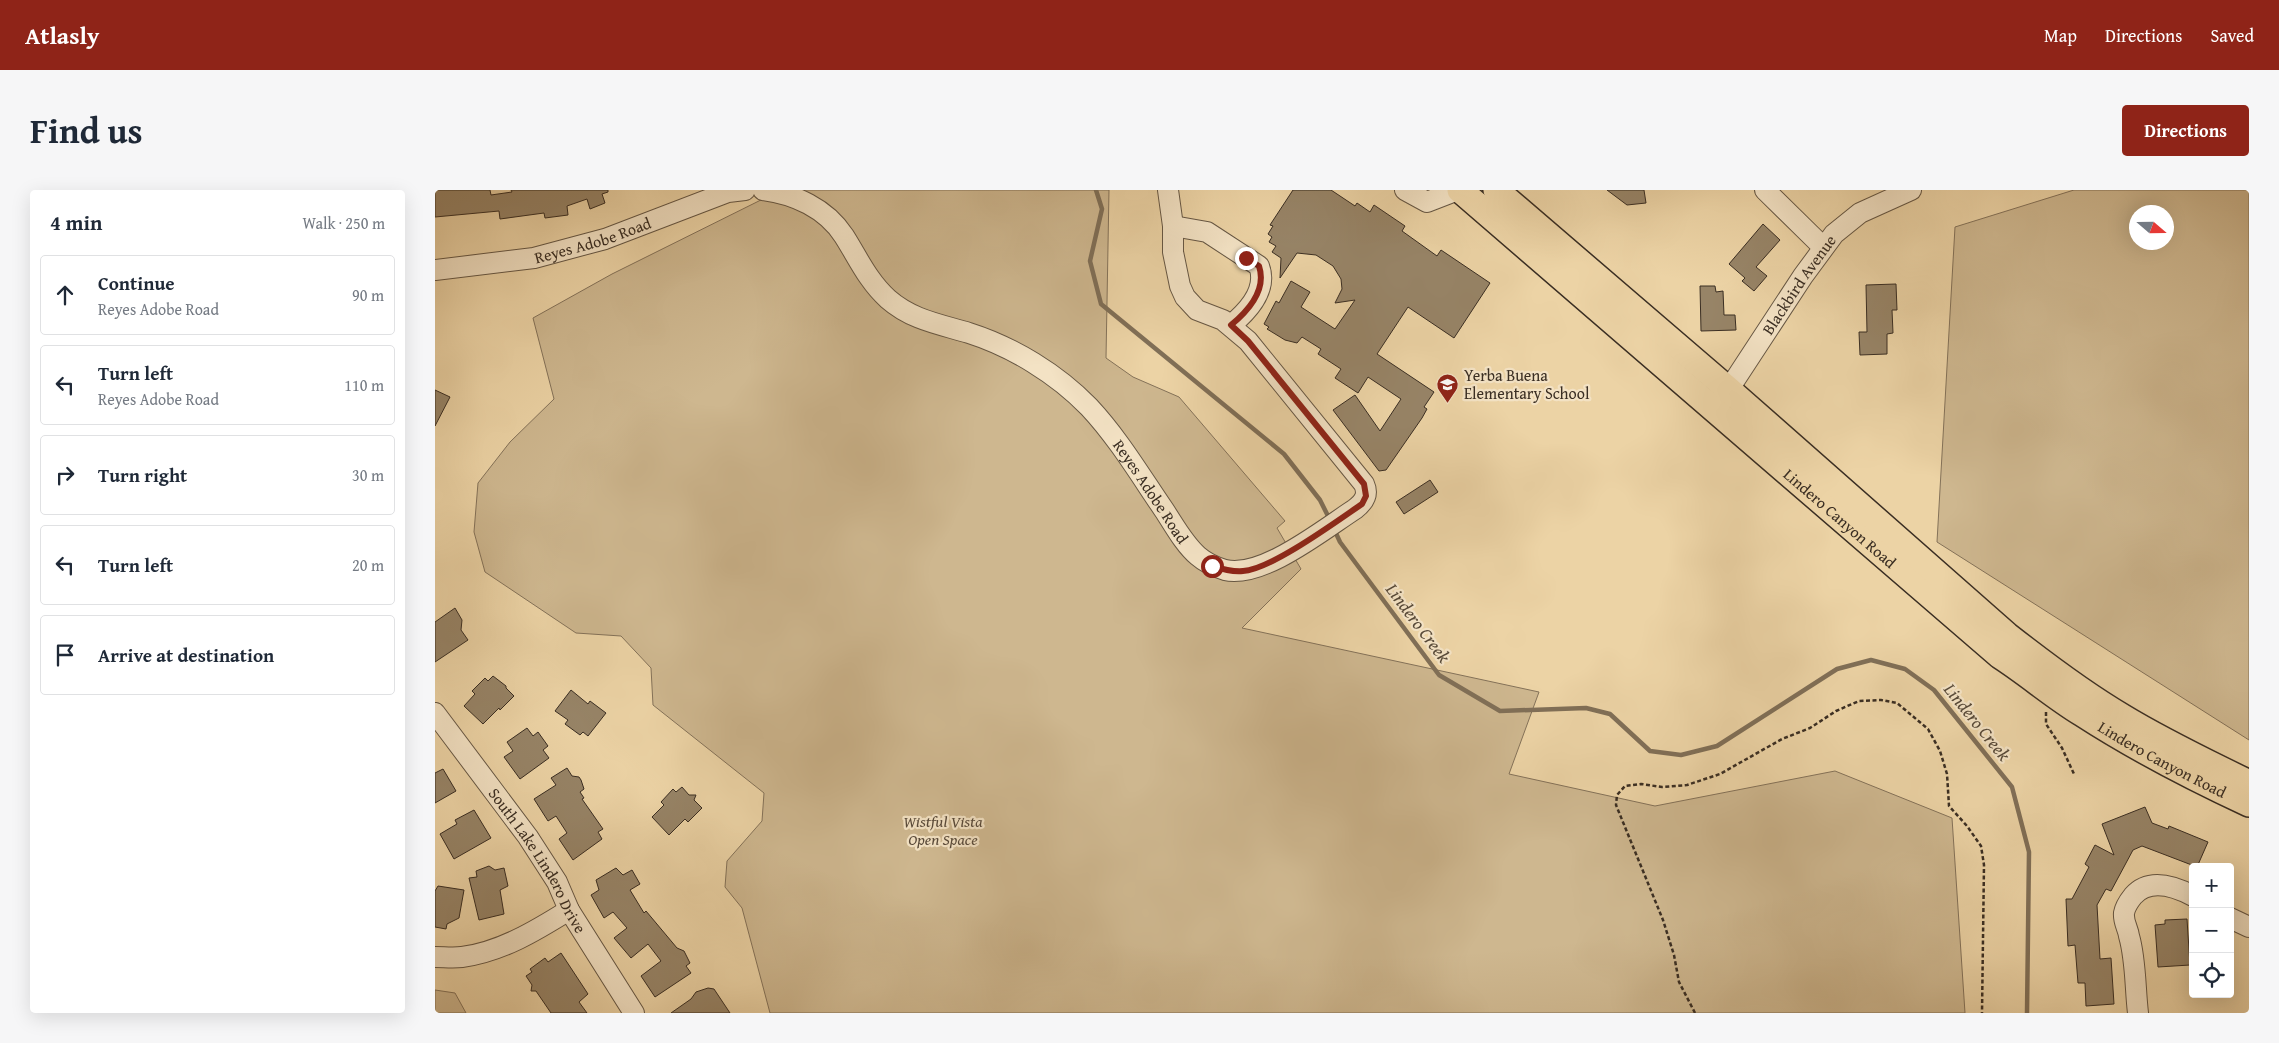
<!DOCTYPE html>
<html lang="en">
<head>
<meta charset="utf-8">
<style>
  body { margin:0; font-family:"Gentium Book Plus",serif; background:#f6f6f7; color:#1f2937 }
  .controls { position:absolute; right:15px; bottom:15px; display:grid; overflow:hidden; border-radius:5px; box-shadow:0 5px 20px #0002 }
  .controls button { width:45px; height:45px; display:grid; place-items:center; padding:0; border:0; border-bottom:1px solid #e0e1e3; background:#fff; color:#1f2937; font:25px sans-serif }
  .compass { position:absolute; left:1694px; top:15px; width:45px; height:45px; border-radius:50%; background:#fff; box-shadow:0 5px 20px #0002; rotate:110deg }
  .stop { position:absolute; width:15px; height:15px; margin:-11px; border:4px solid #8f2418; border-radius:50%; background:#fff }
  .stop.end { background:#8f2418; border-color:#fff; box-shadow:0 1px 5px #0008 }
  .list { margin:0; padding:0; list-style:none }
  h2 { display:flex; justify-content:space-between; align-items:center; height:65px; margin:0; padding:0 20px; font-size:21px }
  h2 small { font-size:16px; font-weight:400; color:#747a83 }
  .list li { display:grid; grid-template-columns:32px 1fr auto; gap:15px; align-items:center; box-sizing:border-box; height:80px; margin:0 10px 10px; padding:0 10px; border:1px solid #e0e1e3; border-radius:5px }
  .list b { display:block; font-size:19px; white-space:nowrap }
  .list p { margin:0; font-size:16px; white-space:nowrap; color:#747a83 }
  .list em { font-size:16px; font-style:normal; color:#747a83 }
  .icon { flex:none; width:28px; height:28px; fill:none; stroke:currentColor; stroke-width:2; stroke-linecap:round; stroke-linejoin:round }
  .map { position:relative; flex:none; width:1814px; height:823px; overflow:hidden; border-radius:5px }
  header { display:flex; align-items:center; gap:30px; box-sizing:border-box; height:70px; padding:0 25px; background:#8f2418; color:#fff }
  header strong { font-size:24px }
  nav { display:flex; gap:28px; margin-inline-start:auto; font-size:18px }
  .intro { display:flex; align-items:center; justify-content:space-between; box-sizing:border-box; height:120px; padding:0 30px }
  h1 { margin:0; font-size:35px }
  .button { padding:12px 22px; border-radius:5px; background:#8f2418; color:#fff; font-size:18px; font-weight:700 }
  main { display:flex; gap:30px; padding:0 30px }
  aside { flex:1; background:#fff; border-radius:5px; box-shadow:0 5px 20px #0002 }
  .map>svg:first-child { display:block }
  .green { fill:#ceb78f; stroke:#847259; fill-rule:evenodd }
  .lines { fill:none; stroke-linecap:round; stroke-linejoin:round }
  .stream { stroke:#806f57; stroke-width:4.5 }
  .building { fill:#978467; stroke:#3a2e23 }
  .minor-casing { stroke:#665744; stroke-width:22 }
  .major-casing { stroke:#3a2e23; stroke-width:28 }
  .path { stroke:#3a2e23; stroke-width:2.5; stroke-dasharray:4 2.5; stroke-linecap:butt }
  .minor { stroke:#f3e2c4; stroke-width:20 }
  .major { stroke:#ecd3a5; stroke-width:25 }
  .route { stroke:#8f2418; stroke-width:6 }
  .labels { text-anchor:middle; stroke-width:4.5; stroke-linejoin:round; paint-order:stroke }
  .street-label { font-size:16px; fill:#3a2e23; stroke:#f3e2c4 }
  .poi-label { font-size:16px; fill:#3a2e23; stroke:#f3e2c4; text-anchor:start }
  .park-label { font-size:16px; font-style:italic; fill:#584939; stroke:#f3e2c4 }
  .water-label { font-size:18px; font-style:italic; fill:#574938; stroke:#f3e2c4 }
</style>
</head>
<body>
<header>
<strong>Atlasly</strong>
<nav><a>Map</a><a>Directions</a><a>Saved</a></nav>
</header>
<div class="intro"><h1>Find us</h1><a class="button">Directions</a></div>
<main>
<aside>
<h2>4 min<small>Walk · 250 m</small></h2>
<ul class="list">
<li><svg class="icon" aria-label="ahead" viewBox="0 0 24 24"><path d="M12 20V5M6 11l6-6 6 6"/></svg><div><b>Continue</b><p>Reyes Adobe Road</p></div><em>90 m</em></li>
<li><svg class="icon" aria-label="left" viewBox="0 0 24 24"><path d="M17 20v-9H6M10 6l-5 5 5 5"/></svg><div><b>Turn left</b><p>Reyes Adobe Road</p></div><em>110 m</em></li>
<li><svg class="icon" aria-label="right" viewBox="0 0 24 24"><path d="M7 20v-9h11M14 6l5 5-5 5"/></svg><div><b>Turn right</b></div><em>30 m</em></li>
<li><svg class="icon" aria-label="left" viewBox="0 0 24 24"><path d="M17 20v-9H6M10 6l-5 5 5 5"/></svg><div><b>Turn left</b></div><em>20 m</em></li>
<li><svg class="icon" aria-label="arrive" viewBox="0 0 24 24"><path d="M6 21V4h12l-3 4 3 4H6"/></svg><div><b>Arrive at destination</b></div></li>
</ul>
</aside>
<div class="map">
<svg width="1814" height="823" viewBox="0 0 1814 823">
  <rect width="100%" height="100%" fill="#ecd3a5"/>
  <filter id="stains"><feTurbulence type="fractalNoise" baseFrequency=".004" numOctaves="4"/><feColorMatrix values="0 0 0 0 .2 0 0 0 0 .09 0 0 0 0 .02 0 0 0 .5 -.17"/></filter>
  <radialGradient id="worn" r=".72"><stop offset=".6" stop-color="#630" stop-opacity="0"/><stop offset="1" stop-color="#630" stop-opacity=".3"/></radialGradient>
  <g class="green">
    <polygon points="346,0 674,0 671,168 698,187 744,207 850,331 842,338 866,379 807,438 1104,502 1074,584 1220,616 1400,581 1517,628 1530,823 335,823 307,718 290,697 292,671 327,631 329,603 218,515 216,478 186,446 141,443 50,382 39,342 43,293 75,252 119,209 98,128 177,84"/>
    <path d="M1639,0H1814V550L1502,352L1520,37ZM1732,22V52H1702V22Z"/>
    <polygon points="0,800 20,803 31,823 0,823"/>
  </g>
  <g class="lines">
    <g class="stream">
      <polyline points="661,0 667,19 655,71 666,114 849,264 885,310 895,330"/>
      <polyline points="899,339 905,352 1004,485 1065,521 1151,518 1175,524 1215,561 1246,565 1282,556 1402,479 1436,470 1470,479 1499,500 1577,597 1594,662 1592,823"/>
    </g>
  </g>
  <g class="building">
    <polygon points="0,0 55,0 56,5 77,2 76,0 173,0 173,2 167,4 170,13 155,19 152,9 132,16 133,25 110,28 109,23 65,29 64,21 0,27"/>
    <polygon points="858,0 896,0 920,16 922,13 935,22 939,15 970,36 967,41 1002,66 1006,60 1055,93 1019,148 973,117 942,164 999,202 989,217 992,219 987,228 951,280 944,281 898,220 920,205 945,241 966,209 933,187 923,203 900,188 906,179 883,164 886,159 867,147 862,153 850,150 832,139 834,137 829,134 841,111 844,113 856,91 875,102 866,117 900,139 920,110 900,113 907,99 906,89 898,76 881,65 862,63 845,88 846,68 837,62 841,56 834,52 837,47 833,44 838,36 835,35"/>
    <polygon points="1172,0 1209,0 1211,13 1192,15"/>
    <polygon points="1328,34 1345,50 1321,77 1332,86 1319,101 1307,91 1310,88 1294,74"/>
    <polygon points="1461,94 1462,120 1457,120 1458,143 1452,144 1452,164 1425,165 1424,142 1432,142 1431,95"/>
    <polygon points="1265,96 1280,96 1281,102 1288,101 1289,125 1300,125 1301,140 1266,141"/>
    <polygon points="0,200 15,207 0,236"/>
    <polygon points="995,290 1003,302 969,324 961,312"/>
    <polygon points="20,418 27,430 26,440 33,450 0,472 0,432"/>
    <polygon points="58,486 71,496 71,498 79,506 65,520 64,518 48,534 29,516 40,504 37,501 50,488 53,491"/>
    <polygon points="136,500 153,514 155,511 171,523 153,546 148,542 145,545 130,534 133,530 120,521"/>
    <polygon points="92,538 98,546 103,542 113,556 108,560 114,568 85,589 69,567 78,561 72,552"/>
    <polygon points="132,578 137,586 144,587 146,590 149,599 145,602 149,608 147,609 168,639 163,642 167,649 138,670 124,649 132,643 121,626 113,631 99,609 121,595 116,588"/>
    <polygon points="8,579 21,601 0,613 0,583"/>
    <polygon points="247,597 254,605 261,605 259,610 267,618 253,632 250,629 234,645 217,627 229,615 226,612 238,599 241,602"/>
    <polygon points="1710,617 1717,633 1733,639 1734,636 1773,652 1762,677 1707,656 1698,660 1676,701 1671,699 1662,715 1665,769 1676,768 1679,814 1651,816 1650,793 1643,793 1640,755 1633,756 1631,709 1637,709 1654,677 1650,674 1660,655 1679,665 1667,634"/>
    <polygon points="39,620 56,648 19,669 5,644 22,634 20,630"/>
    <polygon points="54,676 60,680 69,678 73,696 65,700 69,724 44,730 34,688 42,687 41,681"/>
    <polygon points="181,678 188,685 197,680 205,694 195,700 209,723 211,721 242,758 249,761 255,773 251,776 256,783 220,807 206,786 226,771 213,754 196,768 179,748 192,738 178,722 169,728 156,705 164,700 161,690"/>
    <polygon points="3,696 29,700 24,728 12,734 11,739 0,737 0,701"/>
    <polygon points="1752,729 1755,775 1723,777 1720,735 1730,734 1730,730"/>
    <polygon points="126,763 153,804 144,812 152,823 116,823 101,801 96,801 97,795 91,786 97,782 95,779 110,768 113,772"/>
    <polygon points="273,798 279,799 295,823 236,823 256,809 261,802"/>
  </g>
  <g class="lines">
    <defs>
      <g id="minor">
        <path id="s1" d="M328,0C359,4 391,18 409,46C423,68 433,91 453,109C477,130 504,134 534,143C578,157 622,184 654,217C683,248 705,285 729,320C739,335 749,354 763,366C771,373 780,377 790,380C827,389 889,339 920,319C929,312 934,305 929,294L813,151L788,130L762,120L750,107L745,96L738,62V36L733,0"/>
        <polyline points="970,0 992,12 1023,0"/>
        <polyline points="1330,0 1388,57"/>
        <path d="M738,36L772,42L824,76C833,100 813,121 796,135"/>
        <path id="s2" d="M0,80L99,68L170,49L293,2L310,0"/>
        <path id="s3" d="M1286,211L1368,86L1399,44L1425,23L1476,0"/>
        <path id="s4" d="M0,523L93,647L122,692L134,720L199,823"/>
        <polyline points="1795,728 1814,737"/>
        <path d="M0,767C9,767 18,768 27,767C66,762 102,740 134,720"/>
        <path d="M1703,823C1700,798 1701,770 1694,746C1693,738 1688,732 1689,723C1690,717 1694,711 1698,706C1714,688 1739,696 1758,706"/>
      </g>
      <g id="major">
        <path id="s5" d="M1025,0L1565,466C1593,484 1618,506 1646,523C1700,558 1756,587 1814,614"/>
        <path d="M1061,0L1294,200L1572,445C1609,474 1647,503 1688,527C1729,552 1772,572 1814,593"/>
      </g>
    </defs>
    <use href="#minor" class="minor-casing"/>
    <use href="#major" class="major-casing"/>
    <g class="path">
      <polyline points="1611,522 1611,534 1627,558 1639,584"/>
      <polyline points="1260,823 1244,792 1239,765 1228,730 1181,615 1182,605 1190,596 1206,594 1227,597 1252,595 1285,584 1347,549 1375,538 1401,521 1424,511 1446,510 1462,513 1493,539 1505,561 1512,584 1514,616 1532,636 1546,656 1549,675 1547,823"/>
    </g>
    <use href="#minor" class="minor"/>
    <use href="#major" class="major"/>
  </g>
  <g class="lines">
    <path class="route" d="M777,376C787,379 797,382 808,381C835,380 902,331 927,314L931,306L929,294L813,151L796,135C813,121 832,100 824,76L811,68"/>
  </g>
  <defs>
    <symbol id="school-pin" viewBox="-11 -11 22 30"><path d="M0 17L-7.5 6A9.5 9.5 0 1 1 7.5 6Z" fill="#8f2418" stroke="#f3e2c4"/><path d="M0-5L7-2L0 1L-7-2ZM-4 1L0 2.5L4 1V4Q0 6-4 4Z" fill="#fff"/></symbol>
  </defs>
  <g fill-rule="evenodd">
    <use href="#school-pin" x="1000" y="182" width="25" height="34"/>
  </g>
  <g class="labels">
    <g class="street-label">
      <text dy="6" stroke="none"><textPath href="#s2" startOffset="161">Reyes Adobe Road</textPath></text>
      <text dy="6" stroke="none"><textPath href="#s3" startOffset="140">Blackbird Avenue</textPath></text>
      <text dy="6" stroke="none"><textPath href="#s1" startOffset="509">Reyes Adobe Road</textPath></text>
      <text dy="6" stroke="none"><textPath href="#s5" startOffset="502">Lindero Canyon Road</textPath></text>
      <text dy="6" stroke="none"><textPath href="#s5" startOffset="906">Lindero Canyon Road</textPath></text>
      <text dy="6" stroke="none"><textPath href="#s4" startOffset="180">South Lake Lindero Drive</textPath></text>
    </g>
    <g class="poi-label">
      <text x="1029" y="191">Yerba Buena<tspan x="1029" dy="18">Elementary School</tspan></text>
    </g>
    <g class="park-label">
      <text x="508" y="637">Wistful Vista<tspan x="508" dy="18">Open Space</tspan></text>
    </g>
    <g class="water-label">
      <text transform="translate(983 433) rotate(53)" y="6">Lindero Creek</text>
      <text transform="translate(1542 532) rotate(51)" y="6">Lindero Creek</text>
    </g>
  </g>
  <rect width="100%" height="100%" filter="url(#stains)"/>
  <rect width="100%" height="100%" fill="url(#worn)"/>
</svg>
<div class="controls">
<button>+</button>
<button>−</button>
<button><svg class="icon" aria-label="locate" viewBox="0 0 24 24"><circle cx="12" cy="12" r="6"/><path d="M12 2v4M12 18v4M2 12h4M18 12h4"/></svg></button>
</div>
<svg class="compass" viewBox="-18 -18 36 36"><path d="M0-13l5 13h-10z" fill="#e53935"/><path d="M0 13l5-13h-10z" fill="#747a83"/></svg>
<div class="stop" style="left:777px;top:376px"></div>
<div class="stop end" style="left:811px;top:68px"></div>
</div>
</main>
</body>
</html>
